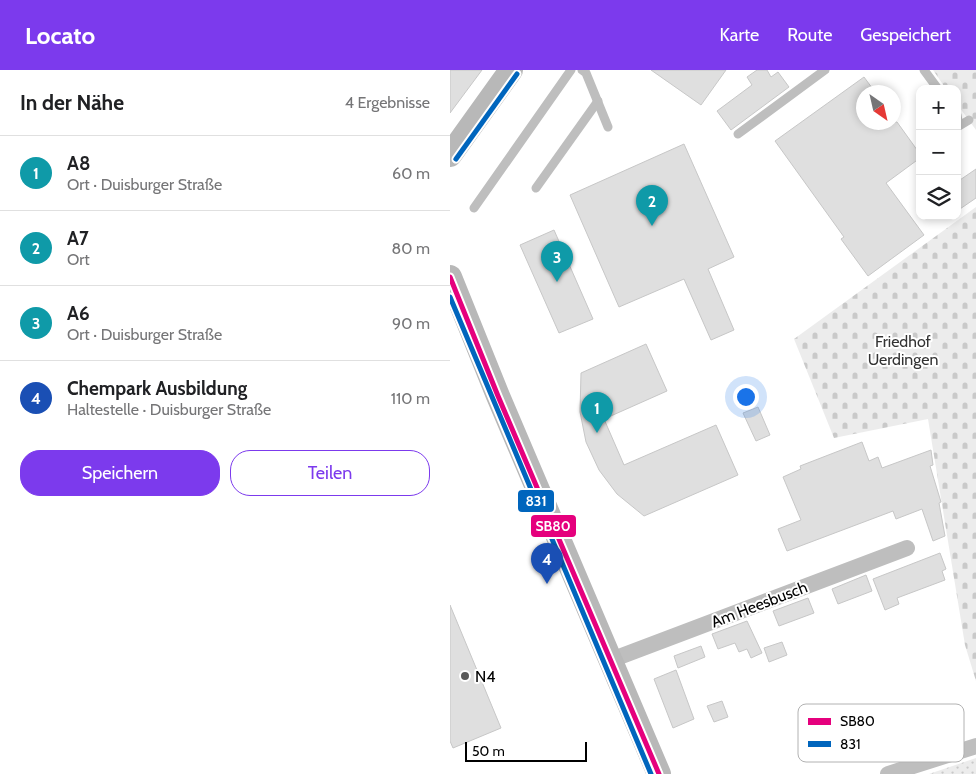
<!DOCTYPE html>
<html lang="de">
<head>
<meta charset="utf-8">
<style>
  body { margin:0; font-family:Cabin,sans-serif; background:#f6f6f6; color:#202124 }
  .controls { position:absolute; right:15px; top:15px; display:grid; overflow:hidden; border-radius:10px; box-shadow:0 2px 8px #0003 }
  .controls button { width:45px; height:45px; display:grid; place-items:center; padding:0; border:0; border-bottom:1px solid #e0e0e0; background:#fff; color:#202124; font:25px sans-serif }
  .compass { position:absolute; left:406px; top:15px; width:45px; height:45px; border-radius:50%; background:#fff; box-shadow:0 2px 8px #0003; rotate:146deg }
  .scale { position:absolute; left:15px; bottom:12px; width:122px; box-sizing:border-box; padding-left:5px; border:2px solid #000; border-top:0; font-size:14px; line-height:18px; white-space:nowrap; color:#000; -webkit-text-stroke:4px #fff; paint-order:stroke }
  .you { position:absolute; left:295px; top:326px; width:18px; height:18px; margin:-12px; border:4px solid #fff; border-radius:50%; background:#1a73e8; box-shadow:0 0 0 8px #1a73e833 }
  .badge { display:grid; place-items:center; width:32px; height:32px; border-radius:50%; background:#7c3aed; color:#fff; font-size:16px; font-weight:700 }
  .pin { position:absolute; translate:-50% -41px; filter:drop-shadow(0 1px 2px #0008) }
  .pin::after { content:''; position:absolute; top:26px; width:18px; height:15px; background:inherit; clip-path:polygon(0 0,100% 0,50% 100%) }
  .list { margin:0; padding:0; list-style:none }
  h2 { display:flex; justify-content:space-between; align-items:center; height:65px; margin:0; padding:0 20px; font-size:21px }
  h2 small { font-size:16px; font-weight:400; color:#757577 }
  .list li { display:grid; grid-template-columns:32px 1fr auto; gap:15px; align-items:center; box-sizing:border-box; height:75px; padding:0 20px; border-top:1px solid #e0e0e0 }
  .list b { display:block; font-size:19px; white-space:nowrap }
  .list p { margin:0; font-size:16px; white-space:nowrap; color:#757577 }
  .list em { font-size:16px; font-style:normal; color:#757577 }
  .actions { display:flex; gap:10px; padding:15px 20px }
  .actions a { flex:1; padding:11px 0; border:1px solid #7c3aed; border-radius:20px; text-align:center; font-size:18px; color:#7c3aed }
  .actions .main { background:#7c3aed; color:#fff }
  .icon { flex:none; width:28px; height:28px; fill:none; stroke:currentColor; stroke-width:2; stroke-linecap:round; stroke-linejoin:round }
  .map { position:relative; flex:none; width:526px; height:704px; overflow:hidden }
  header { display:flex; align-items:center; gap:30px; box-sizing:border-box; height:70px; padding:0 25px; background:#7c3aed; color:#fff }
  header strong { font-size:24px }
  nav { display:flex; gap:28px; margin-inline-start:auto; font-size:18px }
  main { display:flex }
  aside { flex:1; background:#fff }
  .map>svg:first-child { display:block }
  .cemetery { fill:url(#cemetery-stones) }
  .garden { fill:url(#garden-dots) }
  .building { fill:#dfdfdf; stroke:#c7c7c7 }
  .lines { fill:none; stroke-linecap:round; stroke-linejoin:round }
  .service { stroke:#bebebe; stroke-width:9 }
  .minor { stroke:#bebebe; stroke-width:16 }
  .secondary { stroke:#b8b8b8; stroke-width:24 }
  .bus-1-casing { stroke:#fff; stroke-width:9 }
  .bus-2-casing { stroke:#fff; stroke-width:9 }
  .bus-1 { stroke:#e5007d; stroke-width:5 }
  .bus-2 { stroke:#0065bd; stroke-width:5 }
  .poi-dot { fill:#595959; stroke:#fff; stroke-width:2 }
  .labels { text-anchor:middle; stroke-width:4; stroke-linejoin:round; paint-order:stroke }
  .park-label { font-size:16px; fill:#333; stroke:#fff }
  .street-label { font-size:16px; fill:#000; stroke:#fff }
  .poi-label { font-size:16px; fill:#000; stroke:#fff; text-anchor:start }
  .key { fill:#fff; stroke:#b2b2b2; stroke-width:1 }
  .key-label { font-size:14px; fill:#000 }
  .line-badge { stroke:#fff; stroke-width:2 }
  .badge-label { font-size:14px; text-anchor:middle; font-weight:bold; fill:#fff }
</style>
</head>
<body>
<header>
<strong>Locato</strong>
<nav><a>Karte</a><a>Route</a><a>Gespeichert</a></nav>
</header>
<main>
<aside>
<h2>In der Nähe<small>4 Ergebnisse</small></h2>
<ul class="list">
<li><span class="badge" style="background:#0f9aa8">1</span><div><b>A8</b><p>Ort · Duisburger Straße</p></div><em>60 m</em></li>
<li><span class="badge" style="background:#0f9aa8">2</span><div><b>A7</b><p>Ort</p></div><em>80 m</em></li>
<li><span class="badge" style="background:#0f9aa8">3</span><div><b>A6</b><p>Ort · Duisburger Straße</p></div><em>90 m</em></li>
<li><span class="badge" style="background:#1a4fb4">4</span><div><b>Chempark Ausbildung</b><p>Haltestelle · Duisburger Straße</p></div><em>110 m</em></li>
</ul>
<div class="actions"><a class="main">Speichern</a><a>Teilen</a></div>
</aside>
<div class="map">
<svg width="526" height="704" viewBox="0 0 526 704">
  <defs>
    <pattern id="cemetery-stones" width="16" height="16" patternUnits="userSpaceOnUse" patternTransform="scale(1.25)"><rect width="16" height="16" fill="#ececec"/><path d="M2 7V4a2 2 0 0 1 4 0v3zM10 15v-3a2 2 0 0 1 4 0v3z" fill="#c9c9c9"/></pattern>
    <pattern id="garden-dots" width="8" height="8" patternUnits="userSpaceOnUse" patternTransform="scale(1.25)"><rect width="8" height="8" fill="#ececec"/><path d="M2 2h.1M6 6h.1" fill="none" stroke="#c9c9c9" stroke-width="1.8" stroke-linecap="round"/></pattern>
  </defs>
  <rect width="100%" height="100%" fill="#fff"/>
  <g class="cemetery">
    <polygon points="483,0 526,0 526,60 507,34 507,19 496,19"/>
    <polygon points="526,137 526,611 515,575 478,349 384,368 344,269"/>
  </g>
  <polygon class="garden" points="526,688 526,704 479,704"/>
  <g class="building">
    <polygon points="0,0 32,0 0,43"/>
    <polygon points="201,0 276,0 251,35"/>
    <polygon points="307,0 317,0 321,7 328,2 339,17 281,60 267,41 302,15 297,7"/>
    <polygon points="414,7 425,22 414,22 414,52 447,52 470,84 470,88 436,113 474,165 418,206 391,169 394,167 325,71"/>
    <polygon points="234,74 284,187 258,199 284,260 261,270 234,209 169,237 120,125"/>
    <polygon points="526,99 526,128 507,141 507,112"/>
    <polygon points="104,160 143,249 109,263 70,175"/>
    <polygon points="196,274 217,321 154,349 174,395 266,355 288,405 194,446 167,424 149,400 136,372 130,342 131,303"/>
    <polygon points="308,337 320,365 306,371 293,343"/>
    <polygon points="412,372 419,391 428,387 432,398 481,380 483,395 480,396 491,432 489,433 495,466 483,471 472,439 446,449 443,441 337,481 328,459 351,450 333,407 351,399 350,396"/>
    <polygon points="490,483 496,499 492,501 495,510 447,528 449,534 435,540 423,509"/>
    <polygon points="416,505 422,521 388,534 382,519"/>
    <polygon points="358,528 364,543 329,556 323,541"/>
    <polygon points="0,535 51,658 3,678 0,671"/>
    <polygon points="297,551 312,583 301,588 297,579 289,582 285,573 268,579 262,564"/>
    <polygon points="332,572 337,585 319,592 314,578"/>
    <polygon points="251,576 255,587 228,598 224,586"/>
    <polygon points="226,600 244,649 223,658 204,609"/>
    <polygon points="272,631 278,647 264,652 257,636"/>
  </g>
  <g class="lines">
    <g class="service">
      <polyline points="132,0 136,3 158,57"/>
      <polyline points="474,0 488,19"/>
      <polyline points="507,45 509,56 519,50"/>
      <polyline points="288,64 375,0"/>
      <polyline points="86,118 148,31"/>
      <polyline points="24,138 121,0"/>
    </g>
    <g class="minor">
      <polyline points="161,590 457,478"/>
      <polyline points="438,704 526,676"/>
    </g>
    <g class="secondary">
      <polyline points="0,85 61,0"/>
      <polyline points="0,207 48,326 209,704"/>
    </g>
    <defs>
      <polyline id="bus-1" points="0,207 48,326 209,704"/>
      <g id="bus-2">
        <polyline points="6,89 67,4"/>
        <polyline points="0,227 201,704"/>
      </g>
    </defs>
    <use href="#bus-1" class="bus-1-casing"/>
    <use href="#bus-2" class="bus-2-casing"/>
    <use href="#bus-1" class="bus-1"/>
    <use href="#bus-2" class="bus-2"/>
  </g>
  <circle class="poi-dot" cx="15" cy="606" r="5"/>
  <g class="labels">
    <g class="park-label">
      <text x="453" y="277">Friedhof<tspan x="453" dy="18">Uerdingen</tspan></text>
    </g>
    <g class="street-label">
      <text transform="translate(309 534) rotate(-21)" y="6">Am Heesbusch</text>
    </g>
    <g class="poi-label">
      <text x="25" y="612">N4</text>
    </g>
  </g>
  <rect x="348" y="634" width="166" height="58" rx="8" class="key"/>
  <rect x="358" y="648" width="23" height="7" fill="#e5007d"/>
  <rect x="358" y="671" width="23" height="6" fill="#0065bd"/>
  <g class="key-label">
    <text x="390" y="656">SB80</text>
    <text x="390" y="679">831</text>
  </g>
  <g class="line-badge">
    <rect x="67" y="419" width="38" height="24" rx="5" fill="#0065bd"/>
    <rect x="80" y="444" width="47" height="24" rx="5" fill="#e5007d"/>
  </g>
  <g class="badge-label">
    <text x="86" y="436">831</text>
    <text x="103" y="461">SB80</text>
  </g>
</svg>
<div class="controls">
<button>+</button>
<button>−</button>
<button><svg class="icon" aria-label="layers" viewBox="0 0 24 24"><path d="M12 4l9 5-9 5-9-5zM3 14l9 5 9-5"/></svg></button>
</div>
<svg class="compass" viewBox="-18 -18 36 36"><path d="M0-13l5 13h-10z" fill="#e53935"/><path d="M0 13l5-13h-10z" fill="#757577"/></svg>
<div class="scale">50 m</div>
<div class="you"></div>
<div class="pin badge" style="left:147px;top:363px;background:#0f9aa8">1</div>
<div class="pin badge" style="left:202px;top:156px;background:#0f9aa8">2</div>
<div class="pin badge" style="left:107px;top:212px;background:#0f9aa8">3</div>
<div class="pin badge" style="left:97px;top:514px;background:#1a4fb4">4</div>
</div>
</main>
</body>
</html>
